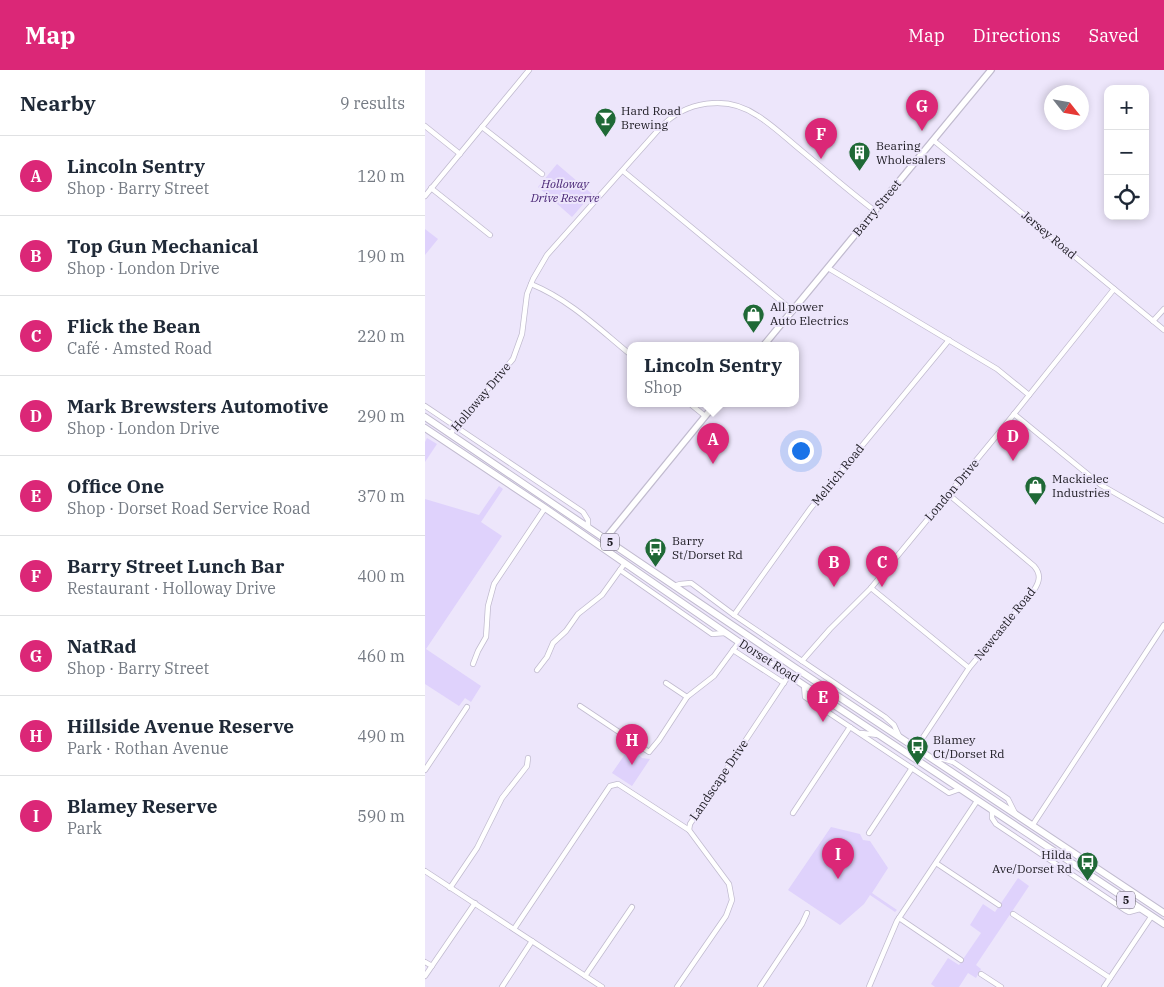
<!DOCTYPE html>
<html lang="en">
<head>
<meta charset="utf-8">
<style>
  body { margin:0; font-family:"IBM Plex Serif",serif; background:#f6f6f7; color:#1f2937 }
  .controls { position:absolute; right:15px; top:15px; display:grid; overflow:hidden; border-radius:10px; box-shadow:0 2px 8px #0003 }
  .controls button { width:45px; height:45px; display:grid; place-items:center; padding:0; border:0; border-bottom:1px solid #e0e1e3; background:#fff; color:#1f2937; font:25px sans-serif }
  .compass { position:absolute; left:619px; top:15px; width:45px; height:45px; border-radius:50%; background:#fff; box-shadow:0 2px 8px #0003; rotate:121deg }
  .you { position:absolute; left:375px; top:380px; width:18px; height:18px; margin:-12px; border:4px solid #fff; border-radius:50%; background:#1a73e8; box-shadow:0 0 0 8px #1a73e833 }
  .badge { display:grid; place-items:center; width:32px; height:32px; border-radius:50%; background:#db2777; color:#fff; font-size:16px; font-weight:700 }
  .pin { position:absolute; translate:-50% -41px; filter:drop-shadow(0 1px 2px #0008) }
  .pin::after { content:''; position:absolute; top:26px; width:18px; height:15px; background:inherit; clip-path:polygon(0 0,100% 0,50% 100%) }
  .popup { position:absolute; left:202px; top:272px; width:172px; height:65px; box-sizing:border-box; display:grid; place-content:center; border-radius:10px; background:#fff; filter:drop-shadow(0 1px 4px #0005); font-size:16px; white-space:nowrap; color:#747a83 }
  .popup b { font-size:19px; color:#1f2937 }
  .popup::after { content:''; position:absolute; left:50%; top:100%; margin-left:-10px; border:10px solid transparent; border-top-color:#fff }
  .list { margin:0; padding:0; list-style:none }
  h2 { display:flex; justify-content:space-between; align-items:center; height:65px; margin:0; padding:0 20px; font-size:21px }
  h2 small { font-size:16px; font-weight:400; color:#747a83 }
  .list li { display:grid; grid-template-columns:32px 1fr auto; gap:15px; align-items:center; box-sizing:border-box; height:80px; padding:0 20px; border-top:1px solid #e0e1e3 }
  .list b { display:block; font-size:19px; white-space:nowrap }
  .list p { margin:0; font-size:16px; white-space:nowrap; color:#747a83 }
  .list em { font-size:16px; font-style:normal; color:#747a83 }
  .icon { flex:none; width:28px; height:28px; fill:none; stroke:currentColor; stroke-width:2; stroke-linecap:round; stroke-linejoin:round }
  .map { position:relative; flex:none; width:739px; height:917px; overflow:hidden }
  header { display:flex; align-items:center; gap:30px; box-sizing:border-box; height:70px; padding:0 25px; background:#db2777; color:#fff }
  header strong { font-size:24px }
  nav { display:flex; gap:28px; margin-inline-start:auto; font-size:18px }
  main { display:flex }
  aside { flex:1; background:#fff }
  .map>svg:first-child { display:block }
  .green { fill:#dfd2fc }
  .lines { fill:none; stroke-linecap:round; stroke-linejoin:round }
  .street-casing { stroke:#c1bbcf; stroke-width:6 }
  .secondary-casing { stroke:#c1bbcf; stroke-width:8 }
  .primary-casing { stroke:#c1bbcf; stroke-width:8 }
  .street { stroke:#fff; stroke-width:4.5 }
  .secondary { stroke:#fff; stroke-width:5.5 }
  .primary { stroke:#fff; stroke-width:6 }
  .labels { text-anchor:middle; stroke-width:4; stroke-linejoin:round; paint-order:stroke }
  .shield { fill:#ede6fb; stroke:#5b5762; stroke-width:1 }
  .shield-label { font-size:11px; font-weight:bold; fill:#1c1a21 }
  .poi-label { font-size:12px; fill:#1c1a21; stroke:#ede6fb; text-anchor:start }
  .park-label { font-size:12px; font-style:italic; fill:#4a2776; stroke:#ede6fb }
  .street-label { font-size:12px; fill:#1c1a21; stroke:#ede6fb }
</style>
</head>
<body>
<header>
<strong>Map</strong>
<nav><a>Map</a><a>Directions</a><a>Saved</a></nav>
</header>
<main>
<aside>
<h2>Nearby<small>9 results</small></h2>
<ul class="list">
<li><span class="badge">A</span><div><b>Lincoln Sentry</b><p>Shop · Barry Street</p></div><em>120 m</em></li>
<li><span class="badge">B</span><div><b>Top Gun Mechanical</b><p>Shop · London Drive</p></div><em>190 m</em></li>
<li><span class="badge">C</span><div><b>Flick the Bean</b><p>Café · Amsted Road</p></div><em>220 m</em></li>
<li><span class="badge">D</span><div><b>Mark Brewsters Automotive</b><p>Shop · London Drive</p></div><em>290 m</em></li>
<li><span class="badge">E</span><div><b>Office One</b><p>Shop · Dorset Road Service Road</p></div><em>370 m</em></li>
<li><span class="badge">F</span><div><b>Barry Street Lunch Bar</b><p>Restaurant · Holloway Drive</p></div><em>400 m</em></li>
<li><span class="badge">G</span><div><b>NatRad</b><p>Shop · Barry Street</p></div><em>460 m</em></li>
<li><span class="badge">H</span><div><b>Hillside Avenue Reserve</b><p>Park · Rothan Avenue</p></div><em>490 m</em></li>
<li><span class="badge">I</span><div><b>Blamey Reserve</b><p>Park</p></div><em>590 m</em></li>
</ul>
</aside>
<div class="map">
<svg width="739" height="917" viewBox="0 0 739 917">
  <rect width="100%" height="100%" fill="#ede6fb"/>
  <g class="green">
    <polygon points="132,94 167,124 147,147 113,117"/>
    <polygon points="0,159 13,169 0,185"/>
    <polygon points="2,368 12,374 0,392 0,372"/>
    <polygon points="74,416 78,419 56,452 77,466 1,579 56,616 46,632 40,628 34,636 0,614 0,429 54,445"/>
    <polygon points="205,677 217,688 225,689 207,716 187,703"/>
    <polygon points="406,757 435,764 438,770 445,771 463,798 447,823 472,840 470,842 445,825 439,834 415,855 363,820"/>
    <polygon points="593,808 604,816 551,895 556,899 551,908 543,903 534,917 510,917 506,914 523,888 534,895 556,863 545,855 558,834 570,842"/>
  </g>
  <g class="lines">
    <defs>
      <g id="street">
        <polyline points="0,56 35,84"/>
        <polyline points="57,57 117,104"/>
        <polyline points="508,70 739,260"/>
        <polyline points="198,101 368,241"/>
        <polyline points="6,118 65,165"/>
        <polyline points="0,126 104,0"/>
        <polyline points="403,198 572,299 604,325"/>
        <path d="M106,214C145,230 173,258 206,285"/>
        <polyline points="728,251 739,239"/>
        <polyline points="264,333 280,346"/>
        <polyline points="0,336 158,442 163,450 163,457"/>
        <polyline points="589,344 676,415 739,451"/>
        <path d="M25,364L88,289L97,264L102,224L108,209L122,185L235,58C260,31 302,24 333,46C349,56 363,70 378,82C402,102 425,122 450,141"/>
        <polyline points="195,500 287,564 300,563"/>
        <polyline points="249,516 255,514 266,513 309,545 460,647 469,655 474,666"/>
        <polyline points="446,518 544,598"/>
        <polyline points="309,545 385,439 524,270"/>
        <polyline points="308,580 359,613"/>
        <polyline points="377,591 405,559 446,518 577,359 689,219"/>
        <polyline points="48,594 53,581 61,567 63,536 69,514 120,438"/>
        <polyline points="112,600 122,587 128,573 141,561 153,544 177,525 200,493"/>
        <polyline points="241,613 262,627"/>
        <polyline points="379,615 380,627 524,723 535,719"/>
        <polyline points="155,636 224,682 234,670 262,627 289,606 314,572"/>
        <polyline points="436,663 453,665"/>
        <path d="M491,678L544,598L609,520C615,511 616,504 609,496L523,424"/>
        <polyline points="509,689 518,689 528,692 583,729 590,743"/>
        <polyline points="0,700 42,637"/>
        <polyline points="567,740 567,748 571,754 700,840 704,842 715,839"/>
        <polyline points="368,743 425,657"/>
        <polyline points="607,756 739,555"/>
        <polyline points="444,763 487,698"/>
        <polyline points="511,793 574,835"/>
        <polyline points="0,801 177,917"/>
        <polyline points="25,818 52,778 77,728 102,696 103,688"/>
        <polyline points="588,844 685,908"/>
        <polyline points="474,848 536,890"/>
        <polyline points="89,859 185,716 193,714 264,760"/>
        <polyline points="0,892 7,896"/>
        <polyline points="556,904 576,917"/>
        <polyline points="0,906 50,833"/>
        <polyline points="160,906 207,837"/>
        <polyline points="77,917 107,871"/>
        <polyline points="252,917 301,846 307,830 304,814 264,760 265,754 364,605"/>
        <polyline points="335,917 377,854 382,843"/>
        <polyline points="444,917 472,851 552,731"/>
        <polyline points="679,917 726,847"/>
      </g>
      <g id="secondary">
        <polyline points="339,275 566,0"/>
        <polyline points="180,469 291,333"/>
      </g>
      <g id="primary">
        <polyline points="0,347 369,597 739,843"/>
        <polyline points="0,358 120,438 314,572 739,854"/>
      </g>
    </defs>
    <use href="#street" class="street-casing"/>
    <use href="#secondary" class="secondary-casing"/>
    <use href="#primary" class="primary-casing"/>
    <use href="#street" class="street"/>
    <use href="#secondary" class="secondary"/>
    <use href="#primary" class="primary"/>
  </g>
  <defs>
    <symbol id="bar-pin" viewBox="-11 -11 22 30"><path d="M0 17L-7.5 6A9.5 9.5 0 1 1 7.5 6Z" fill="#1f6936" stroke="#ede6fb"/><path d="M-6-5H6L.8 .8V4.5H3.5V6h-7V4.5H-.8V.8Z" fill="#fff"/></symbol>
    <symbol id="building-pin" viewBox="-11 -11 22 30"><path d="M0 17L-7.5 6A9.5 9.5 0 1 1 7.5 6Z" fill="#1f6936" stroke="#ede6fb"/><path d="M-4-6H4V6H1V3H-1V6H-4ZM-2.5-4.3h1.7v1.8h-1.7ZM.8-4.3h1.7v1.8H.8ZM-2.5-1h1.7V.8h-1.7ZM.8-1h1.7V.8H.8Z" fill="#fff"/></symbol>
    <symbol id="shop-pin" viewBox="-11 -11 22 30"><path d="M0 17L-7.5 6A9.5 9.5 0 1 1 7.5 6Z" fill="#1f6936" stroke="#ede6fb"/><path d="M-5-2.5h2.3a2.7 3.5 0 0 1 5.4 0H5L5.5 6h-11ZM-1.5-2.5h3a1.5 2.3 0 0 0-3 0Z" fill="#fff"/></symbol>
    <symbol id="bus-pin" viewBox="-11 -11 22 30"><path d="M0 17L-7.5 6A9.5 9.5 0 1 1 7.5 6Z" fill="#1f6936" stroke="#ede6fb"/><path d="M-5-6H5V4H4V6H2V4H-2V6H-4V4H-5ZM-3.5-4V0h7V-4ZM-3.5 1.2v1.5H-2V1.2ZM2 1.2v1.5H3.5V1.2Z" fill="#fff"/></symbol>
  </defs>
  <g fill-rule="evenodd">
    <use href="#bar-pin" x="168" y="36" width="25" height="34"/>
    <use href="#building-pin" x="422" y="70" width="25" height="34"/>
    <use href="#shop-pin" x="316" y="232" width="25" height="34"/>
    <use href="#shop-pin" x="598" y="404" width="25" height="34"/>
    <use href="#bus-pin" x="218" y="466" width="25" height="34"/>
    <use href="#bus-pin" x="480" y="664" width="25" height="34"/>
    <use href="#bus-pin" x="650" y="780" width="25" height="34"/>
  </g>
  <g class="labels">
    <g class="shield">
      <rect x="176" y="463.5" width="18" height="17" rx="4"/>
      <rect x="692" y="821.5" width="18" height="17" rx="4"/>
    </g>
    <g class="shield-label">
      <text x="185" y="476">5</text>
      <text x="701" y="834">5</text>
    </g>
    <g class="poi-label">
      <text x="196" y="45">Hard Road<tspan x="196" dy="14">Brewing</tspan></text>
      <text x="451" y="80">Bearing<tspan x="451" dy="14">Wholesalers</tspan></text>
      <text x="345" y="241">All power<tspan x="345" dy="14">Auto Electrics</tspan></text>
      <text x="627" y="413">Mackielec<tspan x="627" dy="14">Industries</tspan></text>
      <text x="247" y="475">Barry<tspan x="247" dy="14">St/Dorset Rd</tspan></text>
      <text x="508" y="674">Blamey<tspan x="508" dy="14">Ct/Dorset Rd</tspan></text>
      <text x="647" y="789" text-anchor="end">Hilda<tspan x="647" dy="14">Ave/Dorset Rd</tspan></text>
    </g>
    <g class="park-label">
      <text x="140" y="118">Holloway<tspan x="140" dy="14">Drive Reserve</tspan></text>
    </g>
    <g class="street-label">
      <text transform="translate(452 138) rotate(-51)" y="4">Barry Street</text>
      <text transform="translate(624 165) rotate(40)" y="4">Jersey Road</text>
      <text transform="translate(56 327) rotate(-50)" y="4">Holloway Drive</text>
      <text transform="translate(413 405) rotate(-51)" y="4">Melrich Road</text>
      <text transform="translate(527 420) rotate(-50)" y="4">London Drive</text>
      <text transform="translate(580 554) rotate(-51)" y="4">Newcastle Road</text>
      <text transform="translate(344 591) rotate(33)" y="4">Dorset Road</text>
      <text transform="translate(294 710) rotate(-56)" y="4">Landscape Drive</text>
    </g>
  </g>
</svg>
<div class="controls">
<button>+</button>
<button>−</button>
<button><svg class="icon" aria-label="locate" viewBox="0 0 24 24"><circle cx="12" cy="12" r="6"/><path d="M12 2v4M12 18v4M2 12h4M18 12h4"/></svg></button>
</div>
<svg class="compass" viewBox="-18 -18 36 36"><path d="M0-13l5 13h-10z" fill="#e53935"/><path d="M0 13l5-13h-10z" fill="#747a83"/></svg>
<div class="you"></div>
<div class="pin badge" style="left:288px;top:394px">A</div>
<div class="popup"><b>Lincoln Sentry</b>Shop</div>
<div class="pin badge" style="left:409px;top:517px">B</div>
<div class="pin badge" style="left:457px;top:517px">C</div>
<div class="pin badge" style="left:588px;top:391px">D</div>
<div class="pin badge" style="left:398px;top:652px">E</div>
<div class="pin badge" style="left:396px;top:89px">F</div>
<div class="pin badge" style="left:497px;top:61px">G</div>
<div class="pin badge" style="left:207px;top:695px">H</div>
<div class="pin badge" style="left:413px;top:809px">I</div>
</div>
</main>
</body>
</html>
